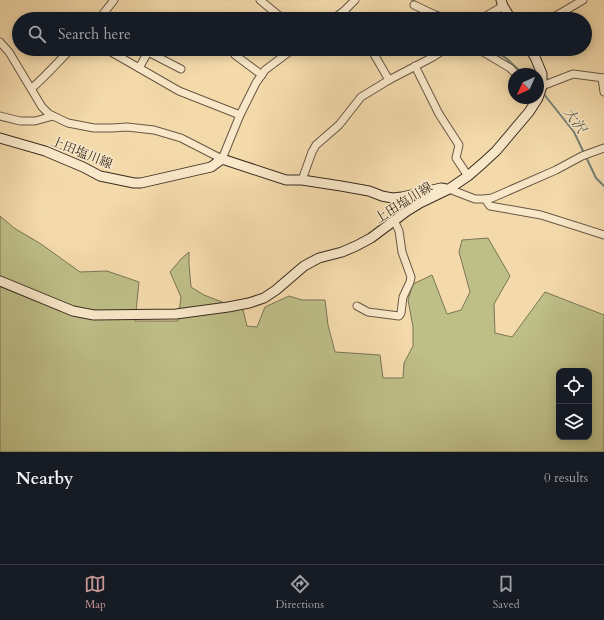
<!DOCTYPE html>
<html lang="en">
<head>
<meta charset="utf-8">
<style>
  body { margin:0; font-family:Cardo,"Noto Serif JP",serif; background:#20242c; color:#f1f3f6 }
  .controls { position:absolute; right:12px; bottom:12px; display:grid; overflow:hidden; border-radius:8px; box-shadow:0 2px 10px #0003 }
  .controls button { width:36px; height:36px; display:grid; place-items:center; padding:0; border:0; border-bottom:1px solid #363941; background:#171b24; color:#f1f3f6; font:20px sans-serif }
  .compass { position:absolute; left:508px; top:68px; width:36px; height:36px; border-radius:50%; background:#171b24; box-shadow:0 2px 10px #0003; rotate:225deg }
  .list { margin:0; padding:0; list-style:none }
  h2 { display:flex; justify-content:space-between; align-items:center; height:52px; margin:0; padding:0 16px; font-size:17px }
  h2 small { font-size:13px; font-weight:400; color:#9ea1a6 }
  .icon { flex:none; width:22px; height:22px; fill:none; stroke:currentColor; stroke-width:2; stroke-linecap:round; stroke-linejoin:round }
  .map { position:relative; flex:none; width:604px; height:452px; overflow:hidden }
  .search { position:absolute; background:#171b24; box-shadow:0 2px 10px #0003; left:12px; right:12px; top:12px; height:44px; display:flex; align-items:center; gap:10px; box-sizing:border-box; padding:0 14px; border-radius:22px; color:#9ea1a6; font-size:15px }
  .sheet { height:112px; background:#171b24 }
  nav { display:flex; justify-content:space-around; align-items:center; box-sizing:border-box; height:56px; border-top:1px solid #363941; background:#171b24; font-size:11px; color:#9ea1a6 }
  nav a { display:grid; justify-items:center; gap:2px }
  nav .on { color:#c59692 }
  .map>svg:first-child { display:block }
  .green { fill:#bebe87; stroke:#7b7554; fill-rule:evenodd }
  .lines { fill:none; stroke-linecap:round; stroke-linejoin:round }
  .stream { stroke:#748175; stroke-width:2 }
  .street-casing { stroke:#675843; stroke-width:9 }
  .secondary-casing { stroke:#382c20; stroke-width:11 }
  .street { stroke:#f8e7c8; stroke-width:7 }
  .secondary { stroke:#f8e7c8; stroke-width:9 }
  .labels { text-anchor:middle; stroke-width:3; stroke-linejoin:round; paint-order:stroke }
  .street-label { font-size:13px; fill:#382c20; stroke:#f8e7c8 }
  .water-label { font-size:14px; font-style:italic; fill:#515043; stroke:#f8e7c8 }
</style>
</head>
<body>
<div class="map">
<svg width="604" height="452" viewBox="0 0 604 452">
  <rect width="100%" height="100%" fill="#f4daab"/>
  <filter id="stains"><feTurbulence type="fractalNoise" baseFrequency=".005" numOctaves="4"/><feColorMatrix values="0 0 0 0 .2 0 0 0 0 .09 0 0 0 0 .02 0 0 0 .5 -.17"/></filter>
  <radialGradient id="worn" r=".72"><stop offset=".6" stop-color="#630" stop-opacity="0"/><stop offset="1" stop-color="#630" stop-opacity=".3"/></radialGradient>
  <path class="green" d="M0,216L14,228L41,244L80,272L107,271L139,282L135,321H178L181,297L170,272L181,259L189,252V264L191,287L204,295L243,310L247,326L257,327L265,307L289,296L302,300H325L328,325L335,352L380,355L383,378H403L404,363L413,346V327L408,300L413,284L432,275L447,314L461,310L470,292L459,252L462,240L488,238L510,276L494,304L495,333L512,337L545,292L604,315V452H0ZM559,371H589V437H559Z"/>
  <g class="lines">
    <g class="stream">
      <polyline points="412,0 416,2"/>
      <polyline points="435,11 446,15 452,19"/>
      <polyline points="490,49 506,58 523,74"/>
      <polyline points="543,93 574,132 584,153"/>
      <polyline points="586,157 596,178 604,186"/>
    </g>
    <defs>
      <g id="street">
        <polyline points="260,0 283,19"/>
        <polyline points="414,5 444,19"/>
        <polyline points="344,11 350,19"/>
        <polyline points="99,19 114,0"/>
        <polyline points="333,19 344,11 355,0"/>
        <polyline points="481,19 503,6"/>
        <polyline points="524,19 527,18 538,19"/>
        <polyline points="543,19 554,17 583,0"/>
        <polyline points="0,42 9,52 42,107 49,114 68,123 94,128 112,128 127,127 154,130 181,138 222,159 240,115 256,83 265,70 293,49"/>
        <polyline points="106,49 179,91 240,115"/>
        <polyline points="234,49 235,55 262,75"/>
        <polyline points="371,49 389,80"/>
        <polyline points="478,49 510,68 516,74"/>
        <polyline points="415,66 439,114 459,145 456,158 468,176"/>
        <polyline points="139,68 148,52 181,69"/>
        <polyline points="602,78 604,92"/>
        <polyline points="542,86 573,74 604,78"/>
        <path d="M32,88C46,76 58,62 71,49"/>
        <polyline points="0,116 20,121 35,121 53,116"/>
        <polyline points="302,180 312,152 316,145 339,125 361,97 389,80 433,57 445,49"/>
        <polyline points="449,189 475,199 485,199 492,198 556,170 582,156 604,148"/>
        <polyline points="485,199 490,206 541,215 604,235"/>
        <polyline points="357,306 368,312 399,316 401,313 403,297 410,282 411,277 402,252 399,231 394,220"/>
      </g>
      <g id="secondary">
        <polyline points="501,0 503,6 511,19"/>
        <polyline points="0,138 45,151 83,167 100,176 134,183 141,183 211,167 222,159 286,180 302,180 341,186 369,191 382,196 392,198 402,197 441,188 446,189"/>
        <polyline points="0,281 73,311 94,315 176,314 228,307 249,303 264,298 276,290 304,266 319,258 342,252 356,246 371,238 407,211 420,203 449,189 468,176 483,163 496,151 529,112 538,98 542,86 542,74 535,57 530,49"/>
      </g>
    </defs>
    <use href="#street" class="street-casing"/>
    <use href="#secondary" class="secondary-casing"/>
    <use href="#street" class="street"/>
    <use href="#secondary" class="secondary"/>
  </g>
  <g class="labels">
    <g class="street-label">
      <text transform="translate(82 152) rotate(22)" y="5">上田塩川線</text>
      <text transform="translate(403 202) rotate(-32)" y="5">上田塩川線</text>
    </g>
    <g class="water-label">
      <text transform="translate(575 120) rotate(55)" y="5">大沢</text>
    </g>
  </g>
  <rect width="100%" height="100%" filter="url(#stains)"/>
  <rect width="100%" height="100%" fill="url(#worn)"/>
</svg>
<div class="controls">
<button><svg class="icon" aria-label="locate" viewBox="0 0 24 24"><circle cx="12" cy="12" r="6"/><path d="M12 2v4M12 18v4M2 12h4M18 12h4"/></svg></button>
<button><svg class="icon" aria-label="layers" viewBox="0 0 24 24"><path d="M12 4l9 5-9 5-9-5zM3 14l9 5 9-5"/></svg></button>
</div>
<svg class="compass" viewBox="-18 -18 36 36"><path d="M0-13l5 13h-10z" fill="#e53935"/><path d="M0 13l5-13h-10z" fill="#9ea1a6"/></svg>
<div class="search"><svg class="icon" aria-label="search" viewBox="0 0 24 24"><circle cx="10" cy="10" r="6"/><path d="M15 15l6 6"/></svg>Search here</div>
</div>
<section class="sheet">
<h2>Nearby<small>0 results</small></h2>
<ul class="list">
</ul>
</section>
<nav>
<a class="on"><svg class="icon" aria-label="map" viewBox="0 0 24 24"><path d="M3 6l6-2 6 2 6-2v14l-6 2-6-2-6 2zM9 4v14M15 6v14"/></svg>Map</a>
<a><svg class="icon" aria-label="directions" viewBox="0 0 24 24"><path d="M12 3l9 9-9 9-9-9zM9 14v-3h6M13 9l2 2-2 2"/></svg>Directions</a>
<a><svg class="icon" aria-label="saved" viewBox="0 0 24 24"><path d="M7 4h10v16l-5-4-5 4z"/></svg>Saved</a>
</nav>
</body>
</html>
